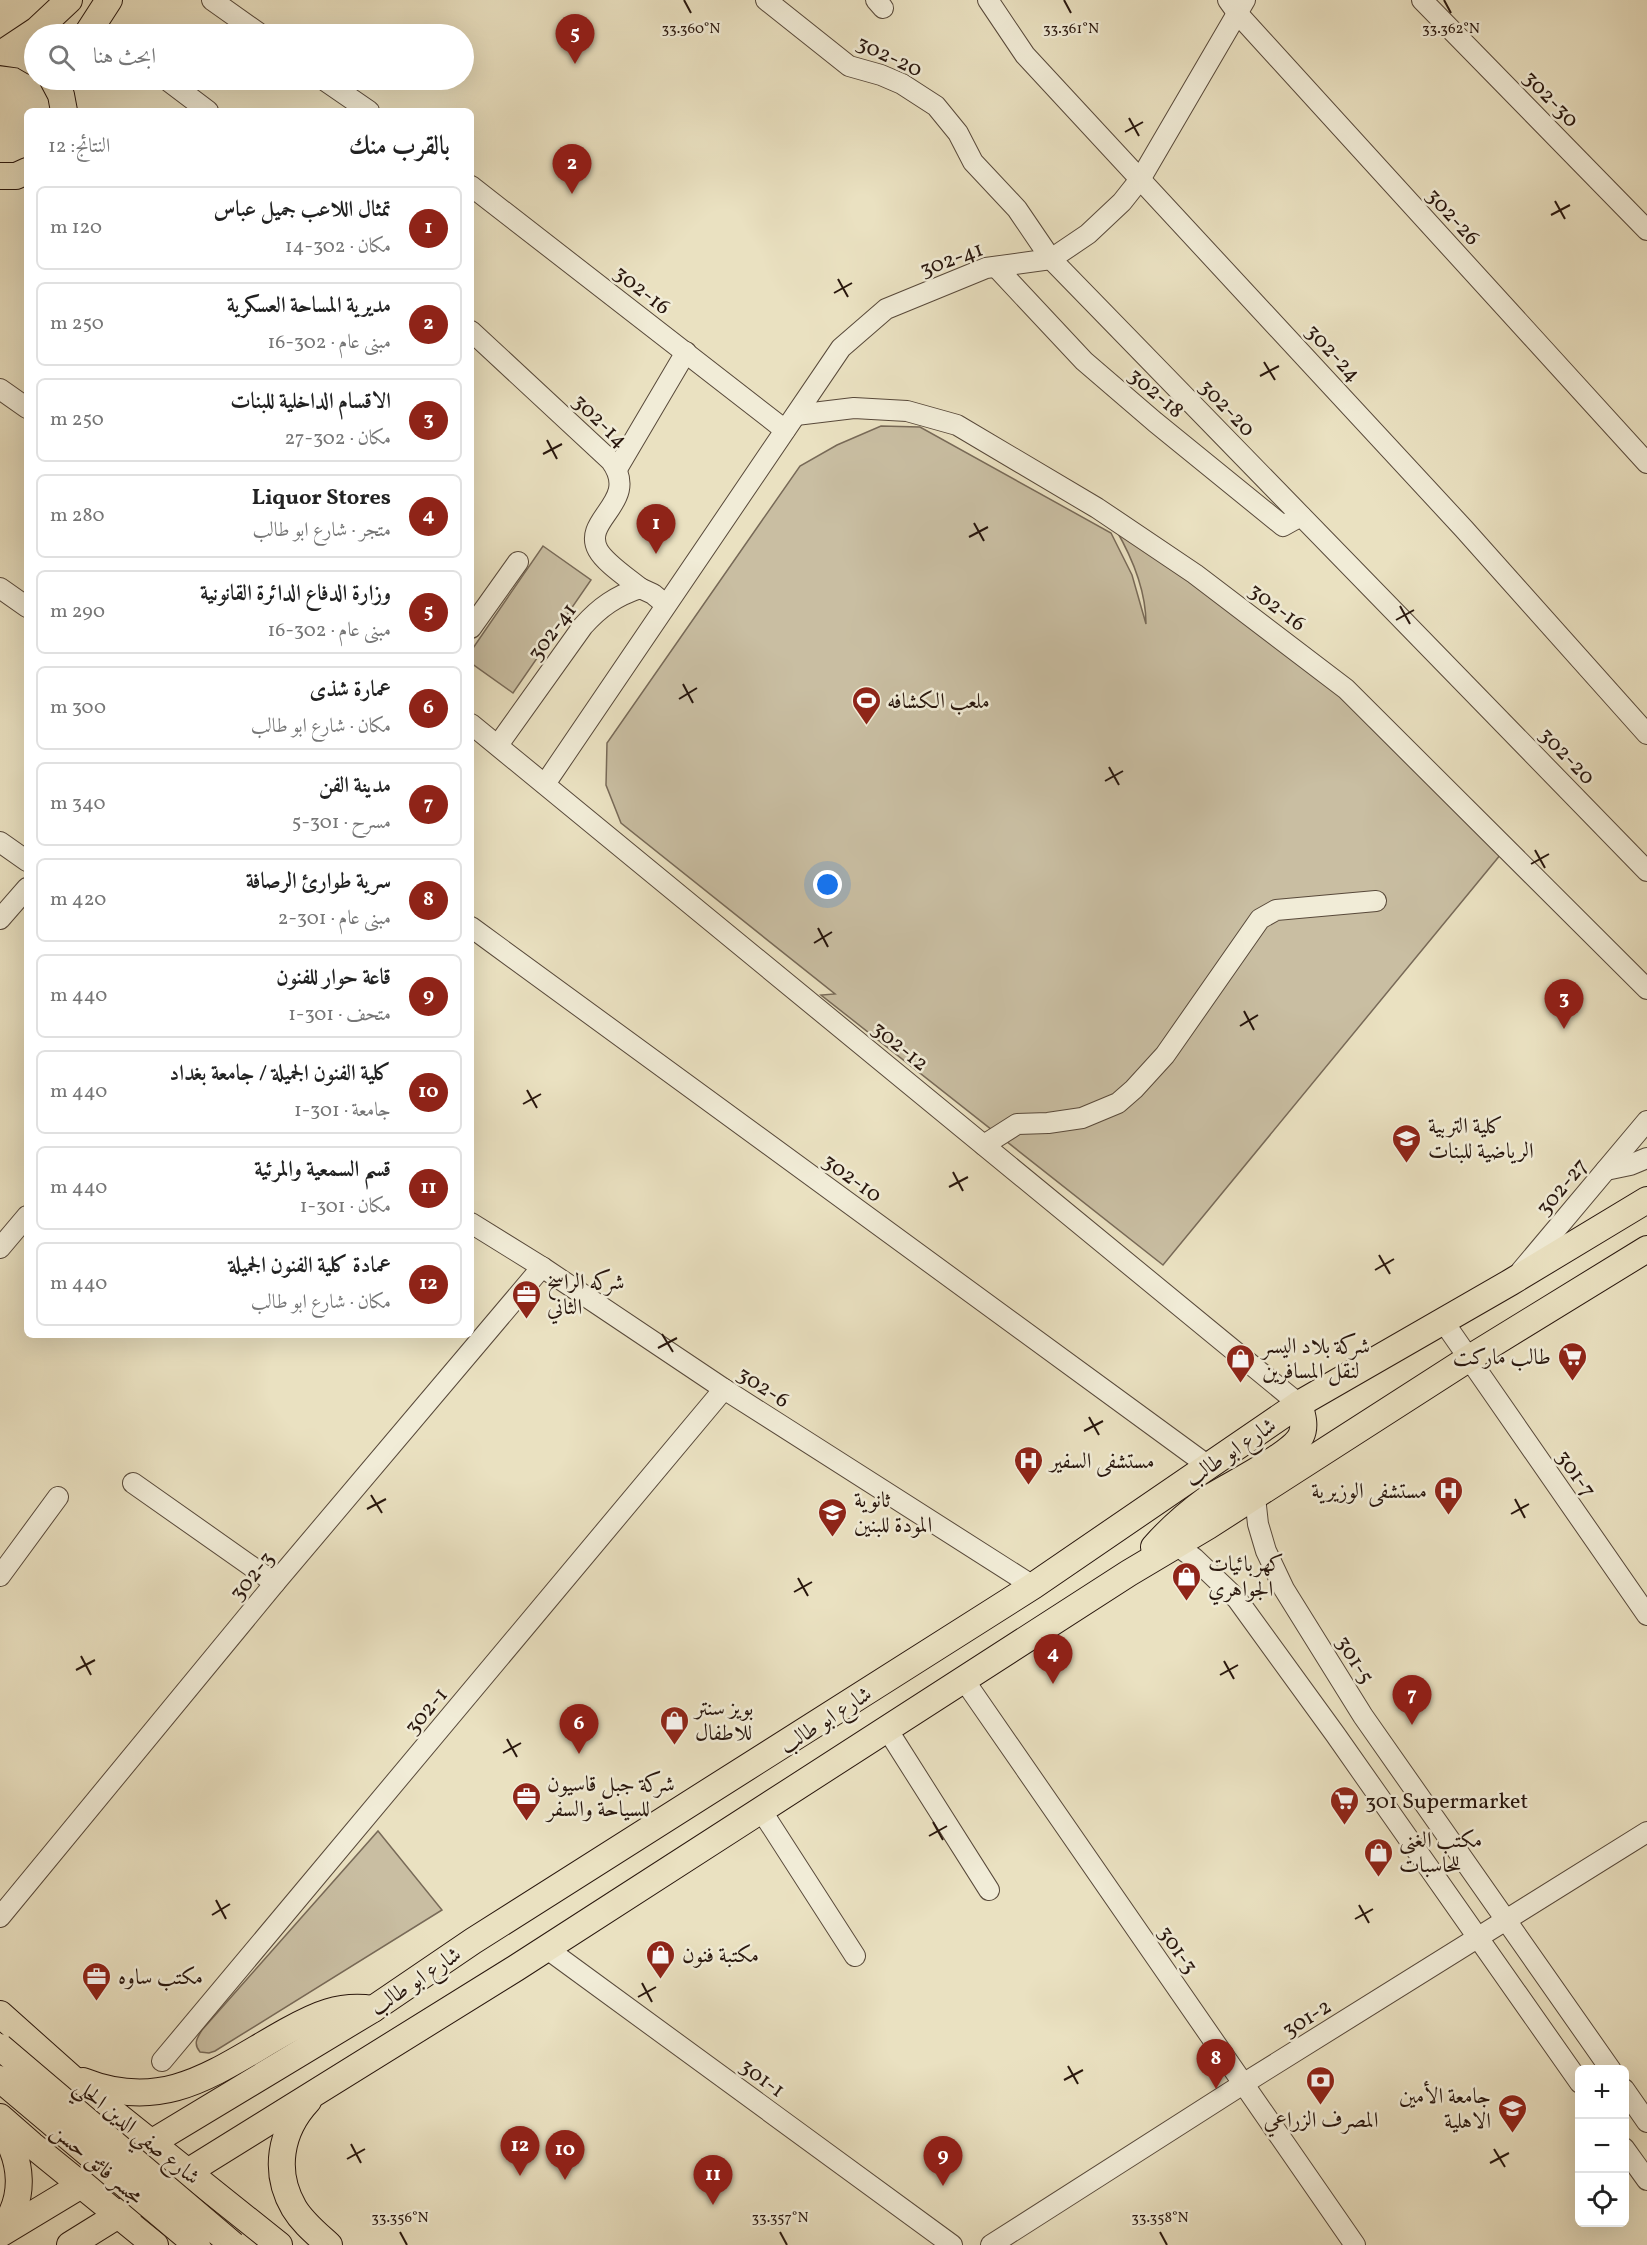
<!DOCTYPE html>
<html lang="ar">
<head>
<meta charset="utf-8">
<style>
  body { margin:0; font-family:Vollkorn,Amiri,serif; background:#f2f2f2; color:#222; direction:rtl }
  .controls { position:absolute; right:18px; bottom:18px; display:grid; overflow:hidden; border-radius:9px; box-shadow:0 6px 24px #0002 }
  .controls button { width:54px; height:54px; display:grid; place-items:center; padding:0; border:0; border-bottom:2px solid #e0e0e0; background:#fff; color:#222; font:30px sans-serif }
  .you { position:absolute; left:828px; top:885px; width:21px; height:21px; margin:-15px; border:4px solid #fff; border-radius:50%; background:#1a73e8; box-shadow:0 0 0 9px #1a73e833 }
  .badge { display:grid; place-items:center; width:39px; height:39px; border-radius:50%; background:#8f2418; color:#fff; font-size:20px; font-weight:700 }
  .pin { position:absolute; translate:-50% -50px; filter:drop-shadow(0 2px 3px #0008) }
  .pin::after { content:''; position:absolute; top:32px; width:21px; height:18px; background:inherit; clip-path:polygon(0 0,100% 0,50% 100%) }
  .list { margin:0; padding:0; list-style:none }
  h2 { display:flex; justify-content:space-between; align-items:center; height:78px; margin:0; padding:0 24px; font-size:26px }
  h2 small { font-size:20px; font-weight:400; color:#767676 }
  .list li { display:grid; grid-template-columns:39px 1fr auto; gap:18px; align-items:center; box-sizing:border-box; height:84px; margin:0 12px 12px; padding:0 12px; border:2px solid #e0e0e0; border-radius:9px }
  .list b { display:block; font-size:22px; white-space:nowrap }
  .list p { margin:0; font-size:20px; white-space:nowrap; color:#767676 }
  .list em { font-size:20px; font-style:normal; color:#767676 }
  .icon { flex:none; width:33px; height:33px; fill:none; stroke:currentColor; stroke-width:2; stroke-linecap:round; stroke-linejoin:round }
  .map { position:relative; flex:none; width:1647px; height:2245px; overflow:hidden; direction:ltr }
  .search { position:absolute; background:#fff; box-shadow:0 6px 24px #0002; left:24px; top:24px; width:450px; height:66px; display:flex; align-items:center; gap:15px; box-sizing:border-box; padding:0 21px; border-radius:33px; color:#767676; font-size:22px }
  .panel { position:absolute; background:#fff; box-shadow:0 6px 24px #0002; left:24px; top:108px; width:450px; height:1230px; border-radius:9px; direction:rtl }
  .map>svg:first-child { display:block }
  .green { fill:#c9bea2; stroke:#786a58; stroke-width:1.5 }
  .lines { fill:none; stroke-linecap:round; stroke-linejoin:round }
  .minor-casing { stroke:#58493a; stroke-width:22 }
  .major-casing { stroke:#28160d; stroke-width:28 }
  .minor { stroke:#f1ecd7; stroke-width:20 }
  .major { stroke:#eae1c1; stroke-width:26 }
  .major-bridge-casing { stroke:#28160d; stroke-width:28; stroke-linecap:butt }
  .major-bridge { stroke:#eae1c1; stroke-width:26 }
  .ticks { fill:none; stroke:#28160d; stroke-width:2 }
  .labels { text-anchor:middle; stroke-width:5; stroke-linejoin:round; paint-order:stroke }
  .street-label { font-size:22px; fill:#28160d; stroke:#f1ecd7 }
  .poi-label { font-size:22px; fill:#28160d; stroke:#f1ecd7; text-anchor:start }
  .ticks-label { font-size:15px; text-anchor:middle; fill:#28160d; stroke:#f1ecd7; stroke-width:5; stroke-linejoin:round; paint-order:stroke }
</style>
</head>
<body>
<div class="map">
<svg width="1647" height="2245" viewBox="0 0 1647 2245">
  <rect width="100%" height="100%" fill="#eae1c1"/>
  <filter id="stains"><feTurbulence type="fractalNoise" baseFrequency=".00333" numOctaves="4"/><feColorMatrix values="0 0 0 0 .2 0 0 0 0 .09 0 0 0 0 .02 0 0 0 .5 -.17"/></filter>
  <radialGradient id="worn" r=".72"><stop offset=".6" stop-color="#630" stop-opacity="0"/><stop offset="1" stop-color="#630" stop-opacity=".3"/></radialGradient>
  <g class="green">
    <path d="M881,426L920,427L1111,533L1132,575L1146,624C1146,591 1132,557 1115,528L1331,685L1501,854L1163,1265L821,995L835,994L621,823L606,785L607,743L800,466L837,445Z"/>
    <polygon points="543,546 591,580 513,693 471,663 471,651"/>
    <path d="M378,1831L442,1910L215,2051L209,2053L200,2052C193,2044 197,2038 202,2030Z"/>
  </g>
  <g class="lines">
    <defs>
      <g id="minor">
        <polyline points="212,0 260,34"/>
        <polyline points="766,0 849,66 881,75 902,84 936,106 958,133 973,162 1017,209 1051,259 1647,871"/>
        <polyline points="876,0 883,8"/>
        <polyline points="988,0 1025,55 1464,529 1647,734"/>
        <polyline points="1228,0 1238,14 1647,463"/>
        <polyline points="1422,0 1647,230"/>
        <polyline points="167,80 208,111"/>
        <polyline points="324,80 369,111"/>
        <polyline points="471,186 785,430"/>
        <polyline points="996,267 1084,361 1155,422 1283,526 1301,516"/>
        <path d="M471,331L611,461C641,502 581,519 598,550C605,563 628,578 640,588"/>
        <polyline points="0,389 27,408"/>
        <polyline points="796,415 854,408 907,411 957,425 1097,508 1195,574 1346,689 1647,989"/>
        <polyline points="617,469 686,352"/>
        <polyline points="0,588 27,607"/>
        <polyline points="471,628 518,562"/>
        <polyline points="471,724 1299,1404"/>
        <path d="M498,745L583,626C600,607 616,596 640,588L653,594L665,604"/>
        <polyline points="545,784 841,348 886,309 986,268 1051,259 1088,234 1122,202 1141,178 1245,0"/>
        <polyline points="0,842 27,861"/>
        <polyline points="0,919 27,888"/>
        <polyline points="471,927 1207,1465"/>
        <polyline points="984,1145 1017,1124 1048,1123 1082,1118 1118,1103 1134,1089 1165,1055 1260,919 1276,910 1376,901"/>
        <polyline points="1606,1170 1630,1165 1647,1158"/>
        <polyline points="471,1223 542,1267 724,1389 1033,1586"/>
        <polyline points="0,1248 27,1216"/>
        <polyline points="1521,1271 1647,1121"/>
        <polyline points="1443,1321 1647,1615"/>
        <polyline points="133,1483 275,1583"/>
        <polyline points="1255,1497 1258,1524 1266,1551 1284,1589 1363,1716 1611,2070"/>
        <polyline points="1176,1545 1194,1558 1237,1599 1335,1734 1580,2083"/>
        <polyline points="0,1576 58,1497"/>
        <polyline points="964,1680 1355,2245"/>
        <polyline points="887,1729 989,1890"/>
        <polyline points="761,1810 855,1956"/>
        <polyline points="0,1917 275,1583 542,1267"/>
        <polyline points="546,1948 952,2245"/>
        <polyline points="162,2061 724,1389"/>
        <polyline points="1624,2089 1647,2122"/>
        <polyline points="1624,2148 1647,2180"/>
        <polyline points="991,2245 1243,2084 1647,1832"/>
      </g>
      <g id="major">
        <polyline points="87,34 109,0"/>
        <polyline points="0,52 22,55 34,62"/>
        <polyline points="4,52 37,30 69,0"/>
        <polyline points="53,80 61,95 64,111"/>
        <polyline points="0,176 16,176 27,171"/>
        <path d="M1154,1547C1169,1530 1187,1514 1206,1500C1227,1486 1291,1456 1301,1436C1306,1426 1302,1414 1299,1404"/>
        <polyline points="0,2014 84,2089 279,2245"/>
        <path d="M83,2081C166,2114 217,2070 287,2031C316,2015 339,2004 373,2009"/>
        <path d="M308,2101C280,2131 273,2172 294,2208C303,2223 317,2234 329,2245"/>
        <polyline points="0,2117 32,2145 155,2245"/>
        <path d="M0,2127C23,2159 27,2200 0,2231"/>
        <polyline points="0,2234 373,2009 473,1941 1033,1586 1299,1404 1511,1282 1647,1200"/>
        <polyline points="70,2245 516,1968 1129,1573 1208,1526 1468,1359 1647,1249"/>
      </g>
    </defs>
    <use href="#minor" class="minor-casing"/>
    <use href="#major" class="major-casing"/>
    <use href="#minor" class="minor"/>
    <use href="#major" class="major"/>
    <defs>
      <g id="major-bridge">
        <polyline points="0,2047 233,2245"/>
        <polyline points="0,2079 197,2245"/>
      </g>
    </defs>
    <use href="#major-bridge" class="major-bridge-casing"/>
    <use href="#major-bridge" class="major-bridge"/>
  </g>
  <path class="ticks" d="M684,0L691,13M1064,0L1071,13M1444,0L1451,13M1129,118L1139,136M1125,132L1143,122M1555,201L1565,219M1551,215L1570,205M838,279L848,297M834,293L852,283M1264,362L1275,380M1260,376L1279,366M547,440L557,459M543,454L562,444M974,523L984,541M969,537L988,527M1400,606L1410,624M1396,620L1414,610M683,684L693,703M679,699L697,688M1109,767L1119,785M1105,781L1123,771M1535,850L1545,868M1531,864L1549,854M818,928L828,947M814,943L832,932M1244,1011L1254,1030M1240,1026L1258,1015M527,1090L537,1108M523,1104L541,1094M953,1172L963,1191M949,1187L968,1177M1379,1255L1390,1274M1375,1270L1394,1259M662,1334L673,1352M658,1348L677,1338M1089,1417L1099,1435M1084,1431L1103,1421M371,1495L382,1513M1515,1499L1525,1518M367,1509L386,1499M1511,1514L1529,1504M798,1578L808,1596M794,1592L812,1582M81,1656L91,1675M1224,1661L1234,1679M76,1670L95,1660M1220,1675L1238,1665M507,1739L517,1757M503,1753L521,1743M933,1822L943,1840M929,1836L947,1826M216,1900L226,1919M1359,1905L1369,1923M212,1915L230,1904M1355,1919L1373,1909M642,1983L652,2002M638,1997L656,1987M1068,2066L1078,2084M1064,2080L1083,2070M351,2144L361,2163M1494,2149L1505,2167M347,2159L365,2149M1490,2163L1509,2153M400,2232L407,2245M780,2232L787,2245M1160,2232L1167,2245"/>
  <defs>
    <symbol id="stadium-pin" viewBox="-11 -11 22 30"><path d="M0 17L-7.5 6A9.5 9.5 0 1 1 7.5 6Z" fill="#8f2418" stroke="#f1ecd7"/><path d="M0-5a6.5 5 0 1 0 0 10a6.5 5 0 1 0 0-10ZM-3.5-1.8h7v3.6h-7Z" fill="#fff"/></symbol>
    <symbol id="university-pin" viewBox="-11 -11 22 30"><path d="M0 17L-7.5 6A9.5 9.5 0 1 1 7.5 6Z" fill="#8f2418" stroke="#f1ecd7"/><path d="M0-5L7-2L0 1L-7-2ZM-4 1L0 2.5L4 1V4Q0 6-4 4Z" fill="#fff"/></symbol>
    <symbol id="office-pin" viewBox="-11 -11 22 30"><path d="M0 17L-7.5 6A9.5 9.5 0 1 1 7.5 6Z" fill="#8f2418" stroke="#f1ecd7"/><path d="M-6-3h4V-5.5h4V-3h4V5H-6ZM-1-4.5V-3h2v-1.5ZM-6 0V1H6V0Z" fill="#fff"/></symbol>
    <symbol id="supermarket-pin" viewBox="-11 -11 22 30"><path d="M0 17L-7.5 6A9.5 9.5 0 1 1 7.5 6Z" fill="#8f2418" stroke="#f1ecd7"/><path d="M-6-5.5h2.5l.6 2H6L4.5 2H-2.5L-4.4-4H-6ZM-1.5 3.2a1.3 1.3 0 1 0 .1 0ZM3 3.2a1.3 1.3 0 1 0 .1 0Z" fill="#fff"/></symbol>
    <symbol id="shop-pin" viewBox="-11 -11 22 30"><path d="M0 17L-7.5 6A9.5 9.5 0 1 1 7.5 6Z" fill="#8f2418" stroke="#f1ecd7"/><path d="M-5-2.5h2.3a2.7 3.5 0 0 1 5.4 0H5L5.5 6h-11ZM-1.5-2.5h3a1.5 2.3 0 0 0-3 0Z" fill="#fff"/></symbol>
    <symbol id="hospital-pin" viewBox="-11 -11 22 30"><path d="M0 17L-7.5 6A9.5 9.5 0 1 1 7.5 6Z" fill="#8f2418" stroke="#f1ecd7"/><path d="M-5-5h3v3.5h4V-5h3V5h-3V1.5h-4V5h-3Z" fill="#fff"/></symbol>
    <symbol id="school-pin" viewBox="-11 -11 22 30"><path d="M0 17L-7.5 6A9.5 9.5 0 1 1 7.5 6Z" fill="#8f2418" stroke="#f1ecd7"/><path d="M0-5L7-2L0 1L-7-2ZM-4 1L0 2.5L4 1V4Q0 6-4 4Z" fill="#fff"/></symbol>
    <symbol id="bank-pin" viewBox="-11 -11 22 30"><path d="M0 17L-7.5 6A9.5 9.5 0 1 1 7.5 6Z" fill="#8f2418" stroke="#f1ecd7"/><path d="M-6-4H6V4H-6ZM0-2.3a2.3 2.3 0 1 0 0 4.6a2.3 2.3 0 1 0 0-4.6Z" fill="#fff"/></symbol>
  </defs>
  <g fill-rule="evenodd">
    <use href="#stadium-pin" x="850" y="684" width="33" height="45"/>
    <use href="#university-pin" x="1390" y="1122" width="33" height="45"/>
    <use href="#office-pin" x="510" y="1278" width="33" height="45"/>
    <use href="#supermarket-pin" x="1556" y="1340" width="33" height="45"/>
    <use href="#shop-pin" x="1224" y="1342" width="33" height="45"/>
    <use href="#hospital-pin" x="1012" y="1444" width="33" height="45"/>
    <use href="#hospital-pin" x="1432" y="1474" width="33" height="45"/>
    <use href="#school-pin" x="816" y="1496" width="33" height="45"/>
    <use href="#shop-pin" x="1170" y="1560" width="33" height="45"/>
    <use href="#shop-pin" x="658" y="1704" width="33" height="45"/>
    <use href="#office-pin" x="510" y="1780" width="33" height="45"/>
    <use href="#supermarket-pin" x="1328" y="1784" width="33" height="45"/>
    <use href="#shop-pin" x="1362" y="1836" width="33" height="45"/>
    <use href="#shop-pin" x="644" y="1938" width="33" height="45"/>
    <use href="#office-pin" x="80" y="1960" width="33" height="45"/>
    <use href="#bank-pin" x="1304" y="2064" width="33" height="45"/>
    <use href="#university-pin" x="1496" y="2092" width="33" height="45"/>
  </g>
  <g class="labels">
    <g class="street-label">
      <text transform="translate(890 55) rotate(25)" y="8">302-20</text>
      <text transform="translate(1552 98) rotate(46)" y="8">302-30</text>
      <text transform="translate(1454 216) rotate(48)" y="8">302-26</text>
      <text transform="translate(951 258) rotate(-20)" y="8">302-41</text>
      <text transform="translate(643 289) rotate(38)" y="8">302-16</text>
      <text transform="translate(1334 352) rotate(47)" y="8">302-24</text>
      <text transform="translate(1157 392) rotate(40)" y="8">302-18</text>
      <text transform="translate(1228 407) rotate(46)" y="8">302-20</text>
      <text transform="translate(601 420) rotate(44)" y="8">302-14</text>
      <text transform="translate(1278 606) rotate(37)" y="8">302-16</text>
      <text transform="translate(551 631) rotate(-53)" y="8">302-41</text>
      <text transform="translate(1568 755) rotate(46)" y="8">302-20</text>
      <text transform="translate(901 1045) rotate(39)" y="8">302-12</text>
      <text transform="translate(853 1177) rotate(36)" y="8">302-10</text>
      <text transform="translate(1561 1186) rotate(-50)" y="8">302-27</text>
      <text transform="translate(764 1386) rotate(33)" y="8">302-6</text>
      <text transform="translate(1230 1451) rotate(-34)" y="8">شارع ابو طالب</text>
      <text transform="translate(1577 1473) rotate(55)" y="8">301-7</text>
      <text transform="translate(251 1575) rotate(-50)" y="8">302-3</text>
      <text transform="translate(1356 1659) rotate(58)" y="8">301-5</text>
      <text transform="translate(425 1710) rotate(-50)" y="8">302-1</text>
      <text transform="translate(825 1719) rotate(-33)" y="8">شارع ابو طالب</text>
      <text transform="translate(1179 1949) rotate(55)" y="8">301-3</text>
      <text transform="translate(415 1980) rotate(-34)" y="8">شارع ابو طالب</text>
      <text transform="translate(1306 2017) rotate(-32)" y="8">301-2</text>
      <text transform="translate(763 2077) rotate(36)" y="8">301-1</text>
      <text transform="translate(138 2131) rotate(39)" y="8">شارع صفي الدين الحلي</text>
      <text transform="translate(98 2163) rotate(40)" y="8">مجسر فائق حسن</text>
    </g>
    <g class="poi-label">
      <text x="887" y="708">ملعب الكشافه</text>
      <text x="1428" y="1133">كلية التربية<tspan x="1428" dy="25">الرياضية للبنات</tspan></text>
      <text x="547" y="1289">شركه الراسخ<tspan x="547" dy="25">الثاني</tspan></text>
      <text x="1262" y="1353">شركة بلاد اليسر<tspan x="1262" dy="25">لنقل المسافرين</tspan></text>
      <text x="1551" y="1364" text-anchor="end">طالب ماركت</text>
      <text x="1050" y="1468">مستشفى السفير</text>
      <text x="1427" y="1498" text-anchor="end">مستشفى الوزيرية</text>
      <text x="854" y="1507">ثانوية<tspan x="854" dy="25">المودة للبنين</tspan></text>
      <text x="1208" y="1571">كهربائيات<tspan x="1208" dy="25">الجواهري</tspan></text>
      <text x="695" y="1715">بويز سنتر<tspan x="695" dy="25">للاطفال</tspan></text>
      <text x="547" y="1791">شركة جبل قاسيون<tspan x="547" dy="25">للسياحة والسفر</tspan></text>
      <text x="1365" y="1808">301 Supermarket</text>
      <text x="1399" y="1847">مكتب الغنى<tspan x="1399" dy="25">للحاسبات</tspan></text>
      <text x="682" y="1962">مكتبة فنون</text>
      <text x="118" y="1984">مكتب ساوه</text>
      <text x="1491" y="2103" text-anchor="end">جامعة الأمين<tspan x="1491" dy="25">الاهلية</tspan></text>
      <text x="1321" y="2127" text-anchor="middle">المصرف الزراعي</text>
    </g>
  </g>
  <g class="ticks-label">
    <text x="691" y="33">33.360°N</text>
    <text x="1071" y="33">33.361°N</text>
    <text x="1451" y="33">33.362°N</text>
    <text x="400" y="2222">33.356°N</text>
    <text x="780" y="2222">33.357°N</text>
    <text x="1160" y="2222">33.358°N</text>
  </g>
  <rect width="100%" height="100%" filter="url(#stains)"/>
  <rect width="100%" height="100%" fill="url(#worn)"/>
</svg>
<div class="controls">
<button>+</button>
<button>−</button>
<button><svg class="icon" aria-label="locate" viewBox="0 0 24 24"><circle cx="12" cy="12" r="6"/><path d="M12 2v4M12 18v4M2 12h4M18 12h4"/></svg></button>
</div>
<div class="you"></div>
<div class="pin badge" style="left:656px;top:554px">1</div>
<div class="pin badge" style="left:572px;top:194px">2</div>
<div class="pin badge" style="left:1564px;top:1029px">3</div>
<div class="pin badge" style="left:1053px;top:1684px">4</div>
<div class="pin badge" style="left:575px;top:64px">5</div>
<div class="pin badge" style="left:579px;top:1754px">6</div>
<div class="pin badge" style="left:1412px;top:1725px">7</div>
<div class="pin badge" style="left:1216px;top:2089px">8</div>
<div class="pin badge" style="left:943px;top:2186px">9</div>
<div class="pin badge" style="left:565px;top:2180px">10</div>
<div class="pin badge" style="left:713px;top:2205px">11</div>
<div class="pin badge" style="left:520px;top:2176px">12</div>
<div class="search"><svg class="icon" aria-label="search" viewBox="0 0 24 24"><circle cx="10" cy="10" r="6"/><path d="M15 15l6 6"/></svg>ابحث هنا</div>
<section class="panel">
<h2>بالقرب منك<small>النتائج: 12</small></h2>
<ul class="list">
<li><span class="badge">1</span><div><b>تمثال اللاعب جميل عباس</b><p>مكان · 302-14</p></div><em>120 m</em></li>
<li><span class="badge">2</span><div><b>مديرية المساحة العسكرية</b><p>مبنى عام · 302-16</p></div><em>250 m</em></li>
<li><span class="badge">3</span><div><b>الاقسام الداخلية للبنات</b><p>مكان · 302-27</p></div><em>250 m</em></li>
<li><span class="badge">4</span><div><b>Liquor Stores</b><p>متجر · شارع ابو طالب</p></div><em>280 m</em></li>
<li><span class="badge">5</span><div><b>وزارة الدفاع الدائرة القانونية</b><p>مبنى عام · 302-16</p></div><em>290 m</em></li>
<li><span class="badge">6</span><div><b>عمارة شذى</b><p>مكان · شارع ابو طالب</p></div><em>300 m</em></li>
<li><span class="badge">7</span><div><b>مدينة الفن</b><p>مسرح · 301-5</p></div><em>340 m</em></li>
<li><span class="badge">8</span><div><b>سرية طوارئ الرصافة</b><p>مبنى عام · 301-2</p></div><em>420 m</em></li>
<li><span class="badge">9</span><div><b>قاعة حوار للفنون</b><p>متحف · 301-1</p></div><em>440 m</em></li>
<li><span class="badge">10</span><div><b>كلية الفنون الجميلة / جامعة بغداد</b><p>جامعة · 301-1</p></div><em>440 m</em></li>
<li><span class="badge">11</span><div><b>قسم السمعية والمرئية</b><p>مكان · 301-1</p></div><em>440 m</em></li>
<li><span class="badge">12</span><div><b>عمادة كلية الفنون الجميلة</b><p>مكان · شارع ابو طالب</p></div><em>440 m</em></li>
</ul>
</section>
</div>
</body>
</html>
